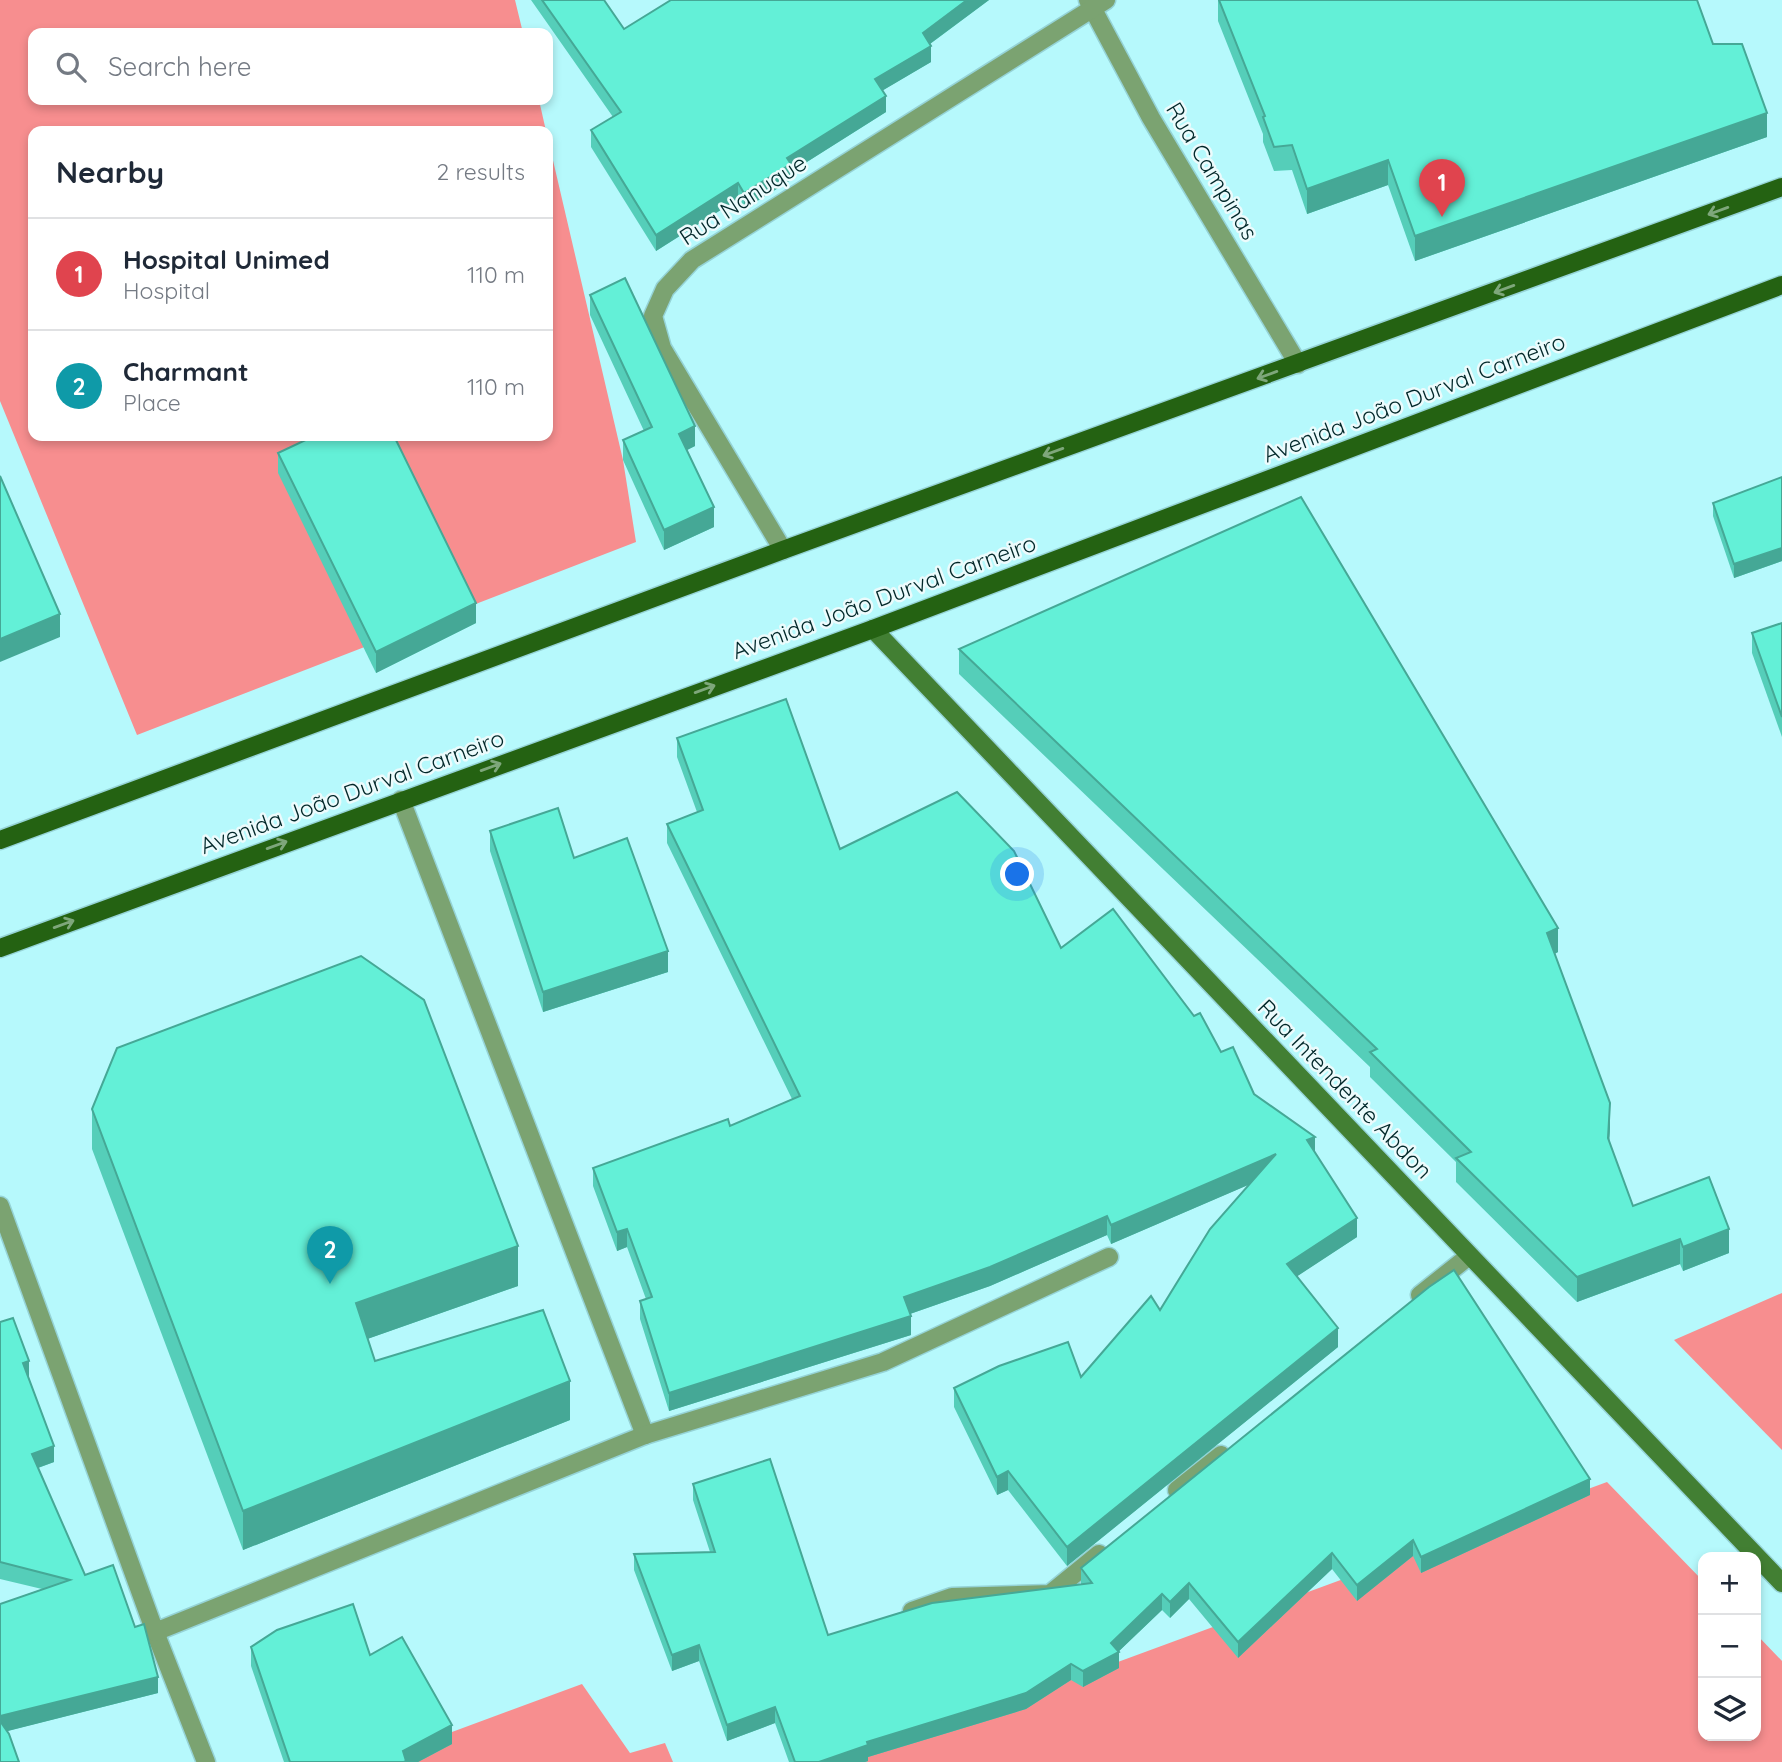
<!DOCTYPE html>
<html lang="en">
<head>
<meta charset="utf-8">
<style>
  body { margin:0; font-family:Quicksand,sans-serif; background:#f2f2f3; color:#1f2937 }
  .controls { position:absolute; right:21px; bottom:21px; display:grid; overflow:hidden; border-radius:14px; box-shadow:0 4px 10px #0003 }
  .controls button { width:63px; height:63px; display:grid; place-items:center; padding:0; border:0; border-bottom:2px solid #e0e1e3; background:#fff; color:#1f2937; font:35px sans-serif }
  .you { position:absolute; left:1018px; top:875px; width:24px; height:24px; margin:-18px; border:5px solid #fff; border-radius:50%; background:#1a73e8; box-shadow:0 0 0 10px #1a73e833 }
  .badge { display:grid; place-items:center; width:46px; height:46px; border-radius:50%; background:#2563eb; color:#fff; font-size:23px; font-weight:700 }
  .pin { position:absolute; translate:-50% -58px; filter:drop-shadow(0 2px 4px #0008) }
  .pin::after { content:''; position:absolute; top:37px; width:24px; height:21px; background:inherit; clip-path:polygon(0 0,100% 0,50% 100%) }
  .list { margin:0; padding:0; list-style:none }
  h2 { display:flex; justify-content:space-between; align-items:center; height:91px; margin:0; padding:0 28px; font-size:30px }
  h2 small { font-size:23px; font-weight:400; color:#747a83 }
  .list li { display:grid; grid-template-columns:46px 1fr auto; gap:21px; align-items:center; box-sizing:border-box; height:112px; padding:0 28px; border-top:2px solid #e0e1e3 }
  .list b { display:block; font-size:26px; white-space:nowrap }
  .list p { margin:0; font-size:23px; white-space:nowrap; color:#747a83 }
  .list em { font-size:23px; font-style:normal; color:#747a83 }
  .icon { flex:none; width:38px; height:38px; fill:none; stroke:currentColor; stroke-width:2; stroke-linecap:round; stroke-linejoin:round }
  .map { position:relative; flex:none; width:1782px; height:1762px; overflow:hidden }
  .search { position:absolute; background:#fff; box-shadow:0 4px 10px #0003; left:28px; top:28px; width:525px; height:77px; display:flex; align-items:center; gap:18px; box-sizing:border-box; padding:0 24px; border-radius:14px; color:#747a83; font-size:26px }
  .panel { position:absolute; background:#fff; box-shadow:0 4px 10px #0003; left:28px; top:126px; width:525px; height:315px; border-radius:14px }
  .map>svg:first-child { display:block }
  .forest { fill:#f78e8f }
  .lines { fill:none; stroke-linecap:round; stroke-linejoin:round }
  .lane-casing { stroke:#95d3d6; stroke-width:21 }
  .street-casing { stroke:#95d3d6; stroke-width:21 }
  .secondary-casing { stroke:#95d3d6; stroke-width:21 }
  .primary-casing { stroke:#95d3d6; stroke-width:21 }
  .lane { stroke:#7ba371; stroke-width:18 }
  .street { stroke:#7ba371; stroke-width:18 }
  .secondary { stroke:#427f33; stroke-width:18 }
  .primary { stroke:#246212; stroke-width:18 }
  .wall { fill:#55ceb9 }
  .shaded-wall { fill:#45a896 }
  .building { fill:#63f0d7; stroke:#45a896; stroke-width:2 }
  .oneway { stroke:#7ea77b }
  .labels { text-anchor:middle; stroke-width:5; stroke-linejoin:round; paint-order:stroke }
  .street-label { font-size:23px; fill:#012729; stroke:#ecfbfc }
</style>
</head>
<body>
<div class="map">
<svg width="1782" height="1762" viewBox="0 0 1782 1762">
  <rect width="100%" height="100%" fill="#b6f9fc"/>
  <g class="forest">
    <polygon points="0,0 515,0 523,33 33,33 33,100 539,100 546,131 33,131 33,436 548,436 548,139 623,460 636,542 137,735 0,401"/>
    <polygon points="1782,1293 1782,1450 1674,1340"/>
    <polygon points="1607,1482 1703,1581 1703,1736 1756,1736 1756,1634 1782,1661 1782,1762 846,1762"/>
    <polygon points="582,1684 630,1753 665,1743 673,1762 371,1762"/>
  </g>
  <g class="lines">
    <defs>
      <polyline id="lane" points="155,1632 206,1762"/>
      <g id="street">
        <polyline points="1088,0 1151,118 1298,364"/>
        <polyline points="783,550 662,348 653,316 665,289 692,260 1106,0"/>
        <polyline points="401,800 645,1435"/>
        <polyline points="0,1206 155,1632 645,1435 883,1362 1109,1257"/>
        <polyline points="1420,1295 1469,1256"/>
        <polyline points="1177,1490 1221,1455"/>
        <polyline points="912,1611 952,1597 1050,1594 1099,1554"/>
      </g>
      <polyline id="secondary" points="873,629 1782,1583"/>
      <g id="primary">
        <polyline points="0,840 783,550 1782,187"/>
        <polyline points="0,948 873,629 1782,285"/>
      </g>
    </defs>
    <use href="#lane" class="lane-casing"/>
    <use href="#street" class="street-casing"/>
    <use href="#secondary" class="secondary-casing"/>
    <use href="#primary" class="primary-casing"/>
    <use href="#lane" class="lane"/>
    <use href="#street" class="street"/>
    <use href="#secondary" class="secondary"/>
    <use href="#primary" class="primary"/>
  </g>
  <g class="wall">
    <polygon points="531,0 604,0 624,29 671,0 989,0 930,44 931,62 883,90 886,112 791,172 791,180 744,209 738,199 656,251 591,147 591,130 613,117"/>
    <polygon points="1218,0 1697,0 1713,44 1767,137 1415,261 1388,185 1307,214 1292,170 1274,171 1263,142 1263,134 1218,21"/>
    <polygon points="590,295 695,446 687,450 714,527 664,550 623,460 623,440 644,431 590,315"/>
    <polygon points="278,453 476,623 376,673 278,473"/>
    <polygon points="1782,477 1782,561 1734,578 1713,516 1713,503"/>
    <polygon points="1782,623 1782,737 1752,653 1752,633"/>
    <polygon points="959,649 1558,952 1554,954 1610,1127 1609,1142 1633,1206 1729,1253 1683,1271 1680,1264 1577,1302 1456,1182 1456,1162 1370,1077 1370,1067 959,674"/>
    <polygon points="677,738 840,849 1061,948 1221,1052 1254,1094 1315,1152 1357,1237 1297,1276 1338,1347 1067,1566 1008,1490 997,1495 954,1407 954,1388 1081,1377 1160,1310 1250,1184 1111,1244 1107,1235 990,1286 910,1314 911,1335 669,1411 640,1319 640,1301 646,1299 627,1247 617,1251 593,1186 593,1168 730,1126 792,1099 667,843 667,824 697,812 677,757"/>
    <polygon points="490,831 574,858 668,972 543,1012 490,851"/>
    <polygon points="92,1109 518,1286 367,1339 375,1361 570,1420 243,1550 92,1149"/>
    <polygon points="0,1322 29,1378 54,1462 38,1468 85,1575 158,1693 7,1731 0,1762 0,1604 42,1589 0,1579"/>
    <polygon points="693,1484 828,1635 1081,1584 1081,1568 1590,1495 1421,1573 1413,1556 1357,1601 1332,1569 1238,1658 1189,1599 1170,1618 1162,1610 1119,1651 1119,1668 1083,1687 1071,1680 1026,1709 868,1757 868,1761 865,1762 789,1762 775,1723 727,1741 699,1661 672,1671 634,1570 634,1554 710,1552 693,1500"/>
    <polygon points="251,1647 370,1655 452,1744 418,1762 284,1762 251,1666"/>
  </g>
  <g class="shaded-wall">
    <polygon points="967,0 989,0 923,49 923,33"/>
    <polygon points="931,46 931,62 875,95 875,79"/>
    <polygon points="886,96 886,112 791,172 791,180 744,209 744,193 787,158"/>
    <polygon points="1767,113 1767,137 1415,261 1415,236"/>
    <polygon points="1388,160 1388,185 1307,214 1307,189"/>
    <polygon points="738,183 738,199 656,251 656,235"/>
    <polygon points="695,426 695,446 679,454 679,434"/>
    <polygon points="714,507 714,527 664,550 664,530"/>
    <polygon points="1782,548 1782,561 1734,578 1734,564"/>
    <polygon points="476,603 476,623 376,673 376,652"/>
    <polygon points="60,614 60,637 0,662 0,639"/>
    <polygon points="1558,928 1558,952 1547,958 1547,933"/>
    <polygon points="668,951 668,972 543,1012 543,992"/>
    <polygon points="1610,1103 1610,1127 1608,1163 1608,1138"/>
    <polygon points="1315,1137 1315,1156 1307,1140"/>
    <polygon points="1276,1154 1276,1173 1111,1244 1111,1225"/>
    <polygon points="1107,1216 1107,1235 990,1286 904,1316 904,1297"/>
    <polygon points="1357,1218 1357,1237 1287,1283 1287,1264"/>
    <polygon points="627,1229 627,1247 617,1251 617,1232"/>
    <polygon points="1729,1229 1729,1253 1683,1271 1683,1247"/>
    <polygon points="1680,1239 1680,1264 1577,1302 1577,1277"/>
    <polygon points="518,1246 518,1286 356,1343 356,1303"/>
    <polygon points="911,1316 911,1335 669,1411 669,1393"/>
    <polygon points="1338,1328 1338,1347 1067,1566 1067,1547"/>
    <polygon points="29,1361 29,1378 23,1363"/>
    <polygon points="570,1381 570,1420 243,1550 243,1511"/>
    <polygon points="54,1446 54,1462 32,1470 32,1454"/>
    <polygon points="1008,1471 1008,1490 997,1495 997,1477"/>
    <polygon points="1590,1479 1590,1495 1421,1573 1421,1557"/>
    <polygon points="1413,1540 1413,1556 1357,1601 1357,1585"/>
    <polygon points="1332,1553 1332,1569 1238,1658 1238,1642"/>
    <polygon points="1189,1583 1189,1599 1170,1618 1170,1602"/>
    <polygon points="1162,1594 1162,1610 1116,1654 1119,1652 1119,1668 1083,1687 1083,1671"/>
    <polygon points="699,1645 699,1661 672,1671 672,1655"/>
    <polygon points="1071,1664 1071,1680 1026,1709 868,1757 868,1761 865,1762 819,1762 867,1742"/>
    <polygon points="158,1677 158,1693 0,1733 0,1716"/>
    <polygon points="775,1707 775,1723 727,1741 727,1725"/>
    <polygon points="452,1725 452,1744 418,1762 403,1762 403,1751"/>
  </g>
  <g class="building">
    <polygon points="542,0 604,0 624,29 671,0 967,0 923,33 931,46 875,79 886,96 787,158 791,164 744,193 738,183 656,235 591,130 621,112"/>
    <polygon points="1219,0 1697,0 1713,44 1742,44 1767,113 1415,236 1388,160 1307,189 1292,145 1274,147 1263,117 1265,116"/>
    <polygon points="625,278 695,426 679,434 714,507 664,530 623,440 652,427 590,295"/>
    <polygon points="314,436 394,436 476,603 376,652 278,453"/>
    <polygon points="0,476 60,614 0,639"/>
    <polygon points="1782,477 1782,548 1734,564 1713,503"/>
    <polygon points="1301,497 1558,928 1547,933 1610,1103 1608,1138 1633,1206 1709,1177 1729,1229 1683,1247 1680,1239 1577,1277 1456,1158 1471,1152 1370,1052 1377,1049 959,649"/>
    <polygon points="1782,623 1782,717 1752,633"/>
    <polygon points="786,699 840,849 957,792 1014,851 1061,948 1113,909 1194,1016 1200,1013 1221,1052 1233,1047 1254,1094 1315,1137 1307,1140 1357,1218 1287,1264 1338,1328 1067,1547 1008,1471 997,1477 954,1388 999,1366 1068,1342 1081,1377 1151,1296 1160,1310 1210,1229 1276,1154 1111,1225 1107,1216 990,1267 904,1297 911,1316 669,1393 640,1301 652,1297 627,1229 617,1232 593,1168 728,1119 730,1126 800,1096 667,824 703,810 677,738"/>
    <polygon points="558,808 574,858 627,838 668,951 543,992 490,831"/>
    <polygon points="361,956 424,1000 518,1246 356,1303 375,1361 543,1310 570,1381 243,1511 92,1109 117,1048"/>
    <polygon points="1454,1270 1590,1479 1421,1557 1413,1540 1357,1585 1332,1553 1238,1642 1189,1583 1170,1602 1162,1594 1111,1643 1119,1652 1083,1671 1071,1664 1026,1693 867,1742 868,1745 819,1762 795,1762 775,1707 727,1725 699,1645 672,1655 634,1554 715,1552 693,1484 770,1459 828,1635 932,1603 1092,1583 1081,1568 1429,1287"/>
    <polygon points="13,1318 29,1361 23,1363 54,1446 32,1454 85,1575 113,1565 135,1627 144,1624 158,1677 0,1716 0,1604 70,1580 0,1562 0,1322"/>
    <polygon points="353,1604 370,1655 402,1637 452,1725 403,1751 406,1761 404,1762 290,1762 251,1647 277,1630"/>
    <polygon points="0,1721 9,1734 19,1762 0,1762"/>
  </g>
  <defs><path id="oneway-shaft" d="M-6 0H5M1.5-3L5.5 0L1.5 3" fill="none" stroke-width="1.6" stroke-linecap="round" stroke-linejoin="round" transform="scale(1.75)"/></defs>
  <g class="oneway">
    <use href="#oneway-shaft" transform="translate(1718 211) rotate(160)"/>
    <use href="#oneway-shaft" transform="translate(1504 289) rotate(160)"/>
    <use href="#oneway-shaft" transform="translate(1267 375) rotate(160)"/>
    <use href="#oneway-shaft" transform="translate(1053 452) rotate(160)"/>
    <use href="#oneway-shaft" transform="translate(705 689) rotate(-20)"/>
    <use href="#oneway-shaft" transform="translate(491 767) rotate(-20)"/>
    <use href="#oneway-shaft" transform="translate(277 845) rotate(-20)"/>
    <use href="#oneway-shaft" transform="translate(64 924) rotate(-20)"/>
  </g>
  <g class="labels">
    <g class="street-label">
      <text transform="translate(1212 171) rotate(59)" y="8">Rua Campinas</text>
      <text transform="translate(743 200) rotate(-33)" y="8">Rua Nanuque</text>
      <text transform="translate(1414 398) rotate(-21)" y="8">Avenida João Durval Carneiro</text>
      <text transform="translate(884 597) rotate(-20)" y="8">Avenida João Durval Carneiro</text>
      <text transform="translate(352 792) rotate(-20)" y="8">Avenida João Durval Carneiro</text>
      <text transform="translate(1345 1089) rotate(46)" y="8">Rua Intendente Abdon</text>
    </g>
  </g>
</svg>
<div class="controls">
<button>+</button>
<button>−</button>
<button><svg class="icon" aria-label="layers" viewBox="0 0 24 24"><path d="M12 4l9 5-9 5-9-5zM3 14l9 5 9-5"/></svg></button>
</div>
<div class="you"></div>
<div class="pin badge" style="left:1442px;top:217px;background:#e0444e">1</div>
<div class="pin badge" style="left:330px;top:1284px;background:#0f9aa8">2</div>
<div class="search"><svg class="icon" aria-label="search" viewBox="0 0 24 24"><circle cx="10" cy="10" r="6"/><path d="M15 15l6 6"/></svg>Search here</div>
<section class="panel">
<h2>Nearby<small>2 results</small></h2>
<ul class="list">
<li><span class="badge" style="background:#e0444e">1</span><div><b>Hospital Unimed</b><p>Hospital</p></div><em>110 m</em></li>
<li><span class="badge" style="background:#0f9aa8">2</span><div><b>Charmant</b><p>Place</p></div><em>110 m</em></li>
</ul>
</section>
</div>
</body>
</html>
